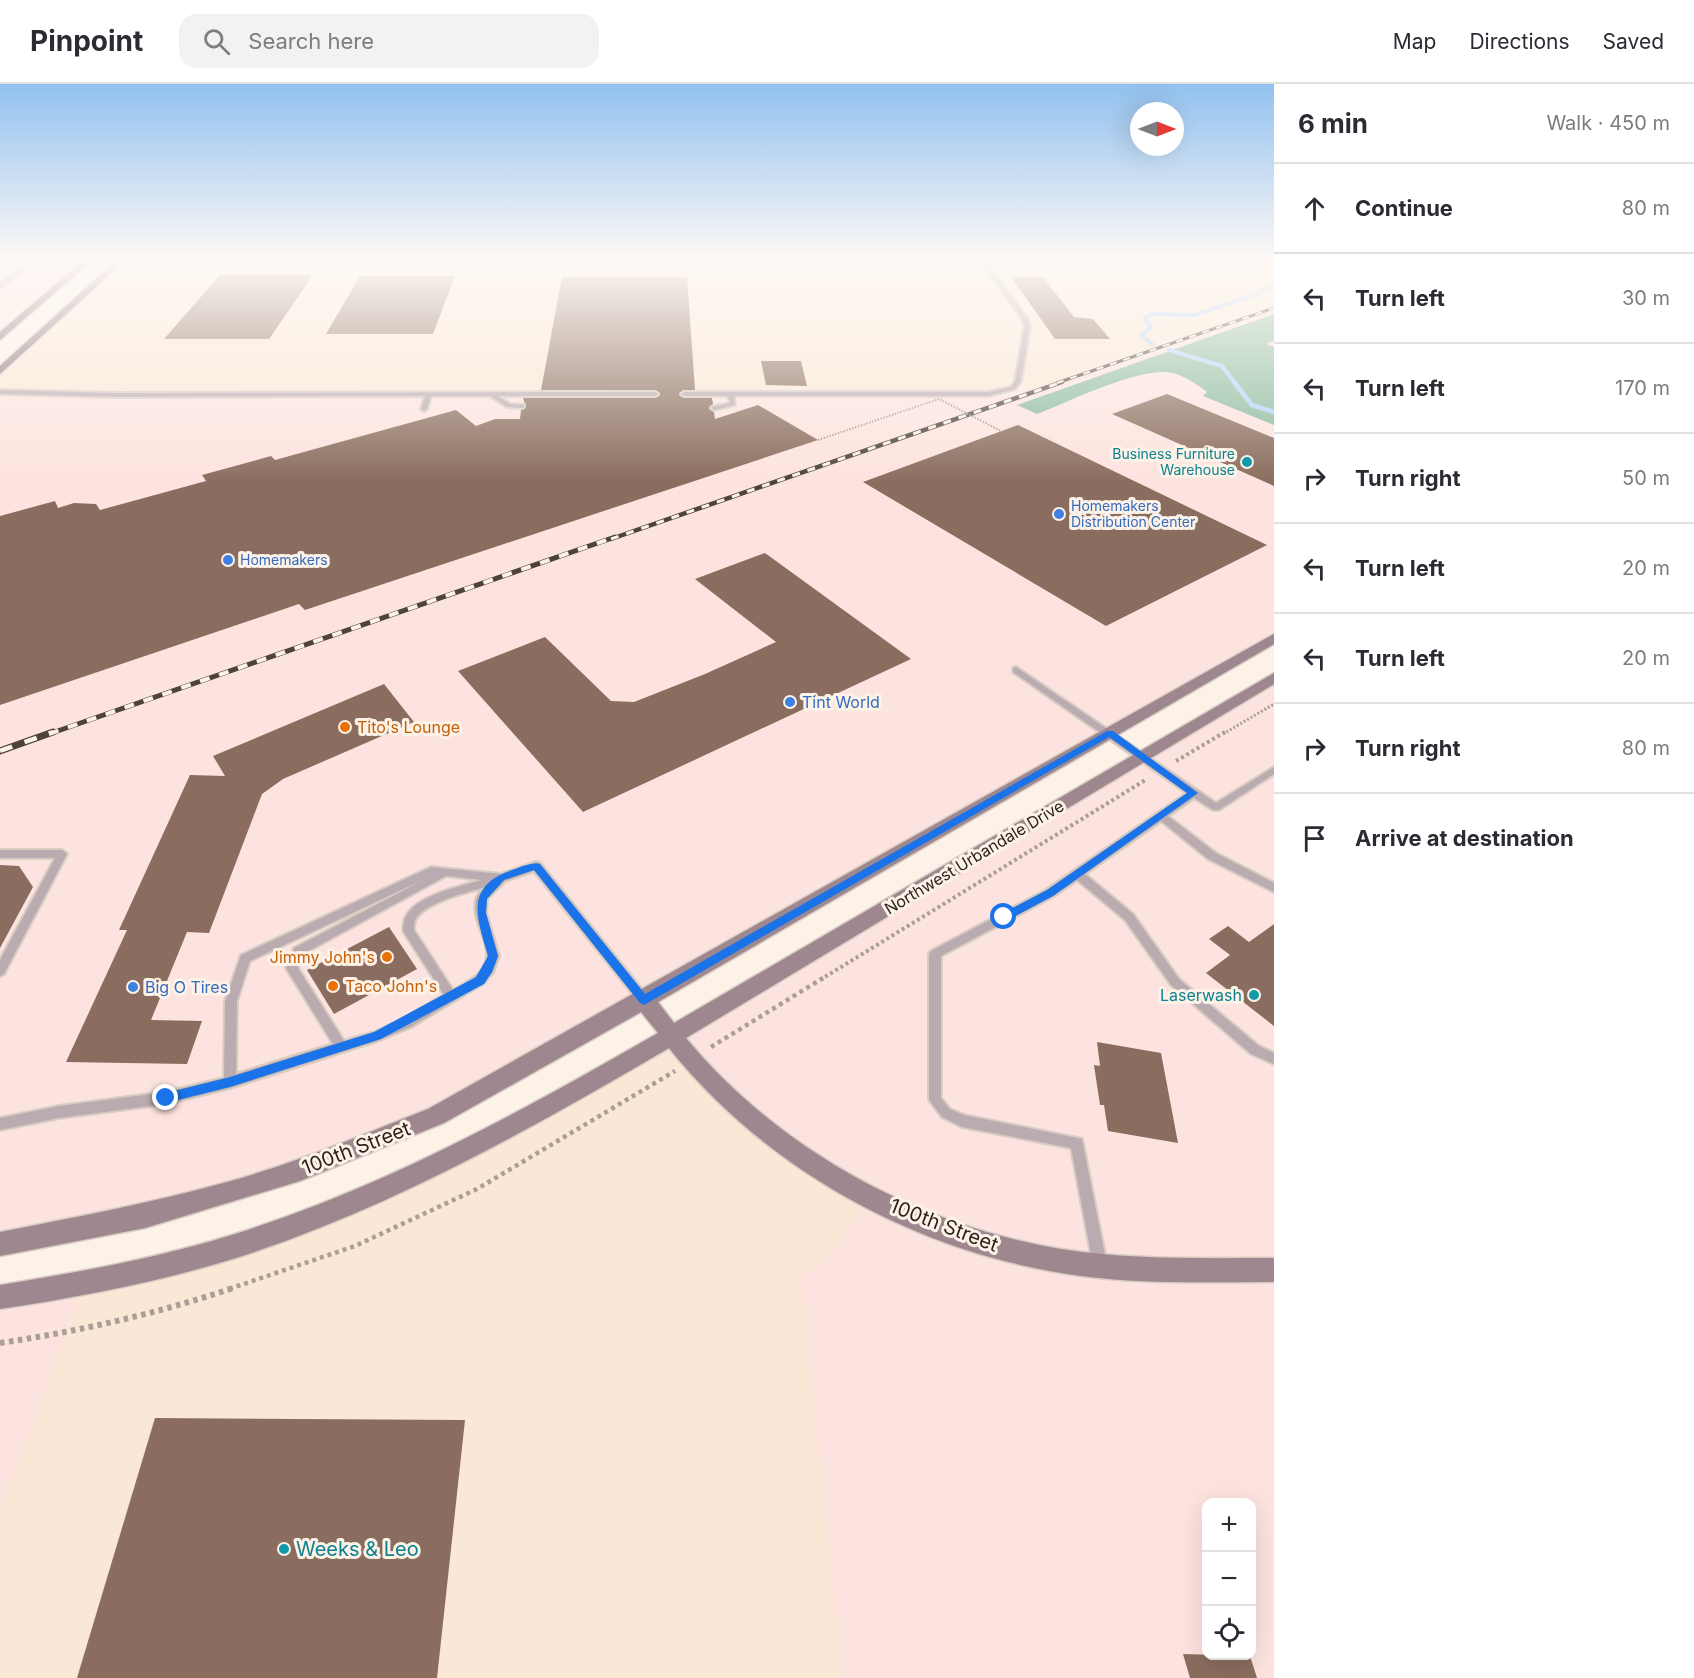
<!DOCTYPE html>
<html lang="en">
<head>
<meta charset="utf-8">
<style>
  body { margin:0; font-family:Inter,sans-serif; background:#f2f2f3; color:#2b2b33 }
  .controls { position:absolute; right:18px; bottom:18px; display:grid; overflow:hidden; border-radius:12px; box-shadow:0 6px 24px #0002 }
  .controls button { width:54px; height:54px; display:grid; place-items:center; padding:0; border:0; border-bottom:2px solid #e1e1e2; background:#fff; color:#2b2b33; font:30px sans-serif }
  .compass { position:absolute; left:1130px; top:18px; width:54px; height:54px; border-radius:50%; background:#fff; box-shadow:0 6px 24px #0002; rotate:90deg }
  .stop { position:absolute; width:18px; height:18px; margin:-14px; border:4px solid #1a73e8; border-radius:50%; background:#fff }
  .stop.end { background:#1a73e8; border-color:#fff; box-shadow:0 2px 6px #0008 }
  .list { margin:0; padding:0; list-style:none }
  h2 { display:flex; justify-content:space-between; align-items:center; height:78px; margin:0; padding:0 24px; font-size:26px }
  h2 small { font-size:20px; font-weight:400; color:#7c7c81 }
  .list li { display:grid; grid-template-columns:39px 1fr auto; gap:18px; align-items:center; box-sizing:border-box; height:90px; padding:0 24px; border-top:2px solid #e1e1e2 }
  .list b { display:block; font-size:22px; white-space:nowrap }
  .list em { font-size:20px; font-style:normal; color:#7c7c81 }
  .icon { flex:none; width:33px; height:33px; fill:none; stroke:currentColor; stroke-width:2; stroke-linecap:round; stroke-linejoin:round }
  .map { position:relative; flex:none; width:1274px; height:1594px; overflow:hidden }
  header { display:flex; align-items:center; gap:36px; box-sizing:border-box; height:84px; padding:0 30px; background:#fff; border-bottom:2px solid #e1e1e2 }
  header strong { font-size:28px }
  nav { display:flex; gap:33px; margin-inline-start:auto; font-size:21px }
  .search { width:420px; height:54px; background:#f2f2f3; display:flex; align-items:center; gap:15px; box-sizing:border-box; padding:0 21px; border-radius:18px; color:#7c7c81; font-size:22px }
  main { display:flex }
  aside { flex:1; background:#fff }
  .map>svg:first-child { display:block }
  .commercial { fill:#fde3df; fill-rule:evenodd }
  .built { fill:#fae7d5 }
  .forest { fill:#89bb9d }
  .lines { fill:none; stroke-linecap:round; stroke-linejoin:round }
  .stream-far1 { stroke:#b1d4fd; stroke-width:4 }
  .stream { stroke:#b1d4fd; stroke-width:4.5 }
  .building { fill:#8a6d5e }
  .lane-casing { stroke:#d7cdc3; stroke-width:4 }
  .street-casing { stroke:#d7cdc3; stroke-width:3 }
  .secondary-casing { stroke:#d7cdc3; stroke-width:3 }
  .primary-casing { stroke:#d7cdc3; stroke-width:3 }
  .path-far4 { stroke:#a99f96; stroke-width:1.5; stroke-dasharray:1.5 1.5; stroke-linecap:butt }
  .path-far3 { stroke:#a99f96; stroke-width:3; stroke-dasharray:2 2; stroke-linecap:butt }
  .path-far2 { stroke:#a99f96; stroke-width:4; stroke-dasharray:3 3; stroke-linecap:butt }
  .path-far1 { stroke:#a99f96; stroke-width:4.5; stroke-dasharray:4 4; stroke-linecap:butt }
  .path { stroke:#a99f96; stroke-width:6; stroke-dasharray:4.5 4.5; stroke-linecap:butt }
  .lane { fill:#baabb0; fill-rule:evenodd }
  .street { fill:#baabb0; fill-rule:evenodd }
  .secondary { fill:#9e878f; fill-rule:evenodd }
  .primary { fill:#896e78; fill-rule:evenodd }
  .rail-far3-casing { stroke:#4d433b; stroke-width:3 }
  .rail-far2-casing { stroke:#4d433b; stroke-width:4.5 }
  .rail-far1-casing { stroke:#4d433b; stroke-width:5 }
  .rail-casing { stroke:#4d433b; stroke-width:7 }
  .rail-far3 { stroke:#fcf2e8; stroke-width:2; stroke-dasharray:7; stroke-linecap:butt }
  .rail-far2 { stroke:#fcf2e8; stroke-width:3; stroke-dasharray:8; stroke-linecap:butt }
  .rail-far1 { stroke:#fcf2e8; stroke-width:4; stroke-dasharray:10; stroke-linecap:butt }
  .rail { stroke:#fcf2e8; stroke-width:4.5; stroke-dasharray:13; stroke-linecap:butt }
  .path-bridge { stroke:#a99f96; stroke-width:2; stroke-dasharray:1.5 1.5; stroke-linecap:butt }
  .route { fill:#1a73e8 }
  .culture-dot { fill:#0f9aa8; stroke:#fcf2e8; stroke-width:2 }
  .shop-dot { fill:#3f7fe0; stroke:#fcf2e8; stroke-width:2 }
  .food-dot { fill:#e8710a; stroke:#fcf2e8; stroke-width:2 }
  .labels { text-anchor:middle; stroke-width:6; stroke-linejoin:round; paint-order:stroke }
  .far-culture-label { font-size:14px; fill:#0d838f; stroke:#fcf2e8; text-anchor:end }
  .far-shop-label { font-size:14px; fill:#366cbe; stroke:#fcf2e8; text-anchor:start }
  .shop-label { font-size:16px; fill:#366cbe; stroke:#fcf2e8; text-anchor:start }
  .food-label { font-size:16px; fill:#c56008; stroke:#fcf2e8; text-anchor:start }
  .street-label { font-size:16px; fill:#2d231b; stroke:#fcf2e8 }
  .culture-label { font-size:16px; fill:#0d838f; stroke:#fcf2e8; text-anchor:end }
  .near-street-label { font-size:20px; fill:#2d231b; stroke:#fcf2e8 }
  .near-culture-label { font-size:20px; fill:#0d838f; stroke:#fcf2e8; text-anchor:start }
</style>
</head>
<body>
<header>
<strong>Pinpoint</strong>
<div class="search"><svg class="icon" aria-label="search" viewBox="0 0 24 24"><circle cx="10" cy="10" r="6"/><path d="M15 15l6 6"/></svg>Search here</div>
<nav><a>Map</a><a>Directions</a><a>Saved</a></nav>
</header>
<main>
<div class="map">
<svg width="1274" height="1594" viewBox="0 0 1274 1594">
  <rect width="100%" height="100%" fill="#fcf2e8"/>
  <g class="commercial">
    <polygon points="0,175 90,175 0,253"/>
    <polygon points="1274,224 1274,554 501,997 300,1086 0,1160 0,308 1043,304"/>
    <path d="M1274,594V1594H843L801,1191L822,1180L838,1161L869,1112L808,1076L672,951ZM1206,1418H1252V1572H1206Z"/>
    <polygon points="84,1200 0,1428 0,1213"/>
  </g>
  <g class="built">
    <polygon points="123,175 1274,175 1274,224 1043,304 0,308 0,287"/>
    <polygon points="672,951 703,986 869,1112 838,1161 822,1180 801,1191 843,1594 0,1594 0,1428 84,1200 323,1129"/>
  </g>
  <path class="forest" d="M1274,230V257L1266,260L1274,263V341L1203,312L1207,308C1195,299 1181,289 1166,288C1130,287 1071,317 1037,330L1017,321Z"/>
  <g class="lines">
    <g class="stream-far1">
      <polyline points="1152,260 1141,251 1151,243 1145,235 1151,230 1194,231 1255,211 1274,200"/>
      <polyline points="1169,266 1222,282 1235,299"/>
    </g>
    <polyline class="stream" points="1234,298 1252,321 1274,328"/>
  </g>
  <g class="building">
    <polygon points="220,191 313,191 269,255 164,255"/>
    <polygon points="360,192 455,192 433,250 326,250"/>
    <polygon points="562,193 687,193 695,306 683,306 680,312 712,314 713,320 709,324 714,328 715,335 758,321 818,356 305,526 299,520 0,621 0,432 55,417 58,424 74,419 96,420 100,426 206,397 202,391 271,372 275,376 456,326 476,342 495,335 520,335 521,326 526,323 523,314 655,314 659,312 660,309 655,306 541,306"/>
    <polygon points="1011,193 1043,193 1074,233 1093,235 1110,255 1055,255"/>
    <polygon points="761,277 801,277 807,302 766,301"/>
    <polygon points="1167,310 1274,354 1274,402 1112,330"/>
    <polygon points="1018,341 1267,461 1106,542 863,398"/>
    <polygon points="765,469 911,575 583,728 458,587 545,553 611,617 634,618 705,590 776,558 695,495"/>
    <polygon points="384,600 414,638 283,695 262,710 209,849 187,848 151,936 202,937 187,980 66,978 127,846 119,846 190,691 225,692 213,672"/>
    <polygon points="0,781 19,782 33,803 0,864"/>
    <polygon points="1274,840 1274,942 1206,889 1230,871 1209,855 1228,842 1249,858"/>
    <polygon points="389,843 417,885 334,930 307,886"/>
    <polygon points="1097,958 1161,969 1178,1059 1108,1047 1104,1021 1100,1021 1094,981 1100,982"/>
    <polygon points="155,1334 465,1336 437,1594 77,1594"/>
    <polygon points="1183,1570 1250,1572 1257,1594 1190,1594"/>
  </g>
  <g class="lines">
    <defs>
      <g id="lane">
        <polygon points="979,175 984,175 1028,235 1030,243 1021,297 1015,305 989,312 734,312 735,321 714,326 711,324 712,323 730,319 728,312 684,312 681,310 684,308 989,308 1011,303 1015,297 1024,243 1022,235"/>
        <polygon points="0,306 116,309 655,308 658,310 655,312 498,312 510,320 524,321 524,323 522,324 507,323 490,312 431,312 427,325 424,327 421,325 425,312 116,313 0,310"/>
        <polygon points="1016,583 1216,719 1274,683 1274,690 1219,726 1213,726 1194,714 1168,732 1216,769 1274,799 1274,808 1208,775 1161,737 1085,790 1133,830 1179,895 1259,962 1274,969 1274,980 1251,970 1171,901 1125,836 1077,796 1054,812 941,872 941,1014 950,1025 964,1031 1082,1055 1107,1181 1105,1186 1100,1188 1095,1186 1093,1181 1071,1064 962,1043 942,1033 929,1016 929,870 931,867 1046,806 1187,709 1013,588 1013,584"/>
        <polygon points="0,766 62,766 67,770 4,890 0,892 0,876 55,774 0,774"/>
        <path d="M536,778L540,779L648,913L650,916L648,919L644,921L640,919L534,787L505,797L487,815L486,829L499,872L493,888L484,899L411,943L377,957L230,1004L166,1020L59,1034L0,1046V1034L59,1022L166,1008L224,994L225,917L241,871L431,783L501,790ZM446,792L481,796C461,802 420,811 408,829C404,834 403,841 403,847L444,911L403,935L375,948L344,957L298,884L303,870ZM425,795L294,864L286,884L333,960L236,990L237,917L250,877ZM486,803C483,806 479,809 477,813C468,836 496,862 484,883C477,894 464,900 453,906L414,846C414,842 414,837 417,833C430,817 468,808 486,803Z"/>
      </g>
      <polygon id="street" points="30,175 39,175 0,205 0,199"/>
      <path id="secondary" d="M1274,550V560L658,918L674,939L1274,589V600L686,954C779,1066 917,1141 1061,1165C1131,1176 1203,1174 1274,1174V1198C1203,1198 1131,1201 1061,1189C910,1164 765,1084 669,964C531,1045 389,1125 236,1174C159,1198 80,1213 0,1225V1201C79,1188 159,1174 235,1150C385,1103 523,1027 658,949L641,928L444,1039L300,1097L145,1144L0,1172V1148C76,1133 152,1119 227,1098C296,1079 362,1051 428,1025Z"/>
      <g id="primary">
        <polygon points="85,175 94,175 0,256 0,248"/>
        <polygon points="118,175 127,175 0,290 0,282"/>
      </g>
    </defs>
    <use href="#lane" class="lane-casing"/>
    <use href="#street" class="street-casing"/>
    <use href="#secondary" class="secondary-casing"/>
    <use href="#primary" class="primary-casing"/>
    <polyline class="path-far4" points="135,187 149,175"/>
    <polyline class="path-far3" points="1223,650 1274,620"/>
    <g class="path-far2">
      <polyline points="1176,677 1225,648"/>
      <polyline points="820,896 1147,695"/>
    </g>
    <g class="path-far1">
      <polyline points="711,963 823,894"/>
      <polyline points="229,1205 355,1162 477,1105 675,987"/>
    </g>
    <path class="path" d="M0,1259C80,1247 156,1230 233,1204"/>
    <use href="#lane" class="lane"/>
    <use href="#street" class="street"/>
    <use href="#secondary" class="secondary"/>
    <use href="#primary" class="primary"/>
    <defs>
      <polyline id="rail-far3" points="1057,299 1274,224"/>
      <polyline id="rail-far2" points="611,455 1062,298"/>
      <polyline id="rail-far1" points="49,650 615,453"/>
      <polyline id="rail" points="0,667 53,648"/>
    </defs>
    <use href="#rail-far3" class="rail-far3-casing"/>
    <use href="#rail-far2" class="rail-far2-casing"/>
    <use href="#rail-far1" class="rail-far1-casing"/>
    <use href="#rail" class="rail-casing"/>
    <use href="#rail-far3" class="rail-far3"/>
    <use href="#rail-far2" class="rail-far2"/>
    <use href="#rail-far1" class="rail-far1"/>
    <use href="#rail" class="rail"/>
    <polyline class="path-bridge" points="818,356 939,315 1001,347"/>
  </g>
  <linearGradient id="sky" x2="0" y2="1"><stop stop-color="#92c1f0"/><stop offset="0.44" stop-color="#fef9f5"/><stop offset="1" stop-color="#fef9f5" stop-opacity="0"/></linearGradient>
  <rect width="1274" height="399" fill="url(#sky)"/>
  <path class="route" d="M1107,647H1113L1198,709L1053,812L1008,836H1001V830L1047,806L1187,709L1109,653L644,921L640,919L534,786L504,796L487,815L486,829L498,872L492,888L484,900L381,955L230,1003L166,1019L160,1014L166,1009L230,993L374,948L476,893L488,872C477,834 464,802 512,786C521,783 531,778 540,780L645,910Z"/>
  <g class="culture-dot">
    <circle cx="1247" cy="378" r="6"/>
    <circle cx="1254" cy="911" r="6"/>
    <circle cx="284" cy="1465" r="6"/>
  </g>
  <g class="shop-dot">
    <circle cx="1059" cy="430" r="6"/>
    <circle cx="228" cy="476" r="6"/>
    <circle cx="790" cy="618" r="6"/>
    <circle cx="133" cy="903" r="6"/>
  </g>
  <g class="food-dot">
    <circle cx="345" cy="643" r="6"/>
    <circle cx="387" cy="873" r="6"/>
    <circle cx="333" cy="902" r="6"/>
  </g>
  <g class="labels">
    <g class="far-culture-label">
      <text x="1235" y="375">Business Furniture<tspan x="1235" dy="16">Warehouse</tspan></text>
    </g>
    <g class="far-shop-label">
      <text x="1071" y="427">Homemakers<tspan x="1071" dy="16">Distribution Center</tspan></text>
      <text x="240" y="481">Homemakers</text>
    </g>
    <g class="shop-label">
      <text x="802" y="624">Tint World</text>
      <text x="145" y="909">Big O Tires</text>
    </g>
    <g class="food-label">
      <text x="357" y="649">Tito's Lounge</text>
      <text x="375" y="879" text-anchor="end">Jimmy John's</text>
      <text x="345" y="908">Taco John's</text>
    </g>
    <g class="street-label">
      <text transform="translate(974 773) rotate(-31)" y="6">Northwest Urbandale Drive</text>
    </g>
    <g class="culture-label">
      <text x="1242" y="917">Laserwash</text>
    </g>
    <g class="near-street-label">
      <text transform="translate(356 1064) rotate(-21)" y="7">100th Street</text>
      <text transform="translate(944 1141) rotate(21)" y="7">100th Street</text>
    </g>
    <g class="near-culture-label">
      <text x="296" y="1472">Weeks &amp; Leo</text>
    </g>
  </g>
</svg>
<div class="controls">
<button>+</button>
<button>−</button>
<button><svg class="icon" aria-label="locate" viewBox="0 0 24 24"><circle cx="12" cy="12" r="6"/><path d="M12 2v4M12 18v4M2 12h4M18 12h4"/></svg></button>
</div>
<svg class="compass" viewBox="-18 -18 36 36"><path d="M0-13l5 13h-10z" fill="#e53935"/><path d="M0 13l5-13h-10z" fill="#7c7c81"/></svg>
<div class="stop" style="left:1004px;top:833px"></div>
<div class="stop end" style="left:166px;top:1014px"></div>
</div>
<aside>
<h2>6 min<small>Walk · 450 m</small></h2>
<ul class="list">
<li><svg class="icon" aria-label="ahead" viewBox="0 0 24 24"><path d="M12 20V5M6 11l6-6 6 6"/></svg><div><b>Continue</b></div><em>80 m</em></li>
<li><svg class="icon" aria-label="left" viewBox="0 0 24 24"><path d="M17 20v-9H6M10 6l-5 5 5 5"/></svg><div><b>Turn left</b></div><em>30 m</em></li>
<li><svg class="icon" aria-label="left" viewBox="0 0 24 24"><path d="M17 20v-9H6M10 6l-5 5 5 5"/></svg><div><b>Turn left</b></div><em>170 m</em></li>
<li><svg class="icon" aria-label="right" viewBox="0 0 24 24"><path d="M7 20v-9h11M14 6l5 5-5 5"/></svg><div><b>Turn right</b></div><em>50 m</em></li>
<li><svg class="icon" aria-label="left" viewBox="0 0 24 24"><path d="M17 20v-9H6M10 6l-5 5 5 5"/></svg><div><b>Turn left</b></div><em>20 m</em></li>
<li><svg class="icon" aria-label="left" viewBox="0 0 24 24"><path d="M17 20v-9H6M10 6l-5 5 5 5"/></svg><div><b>Turn left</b></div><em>20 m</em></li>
<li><svg class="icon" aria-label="right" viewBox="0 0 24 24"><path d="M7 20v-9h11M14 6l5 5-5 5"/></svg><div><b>Turn right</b></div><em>80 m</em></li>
<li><svg class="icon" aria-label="arrive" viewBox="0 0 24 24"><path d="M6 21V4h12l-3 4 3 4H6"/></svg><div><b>Arrive at destination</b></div></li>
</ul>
</aside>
</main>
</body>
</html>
